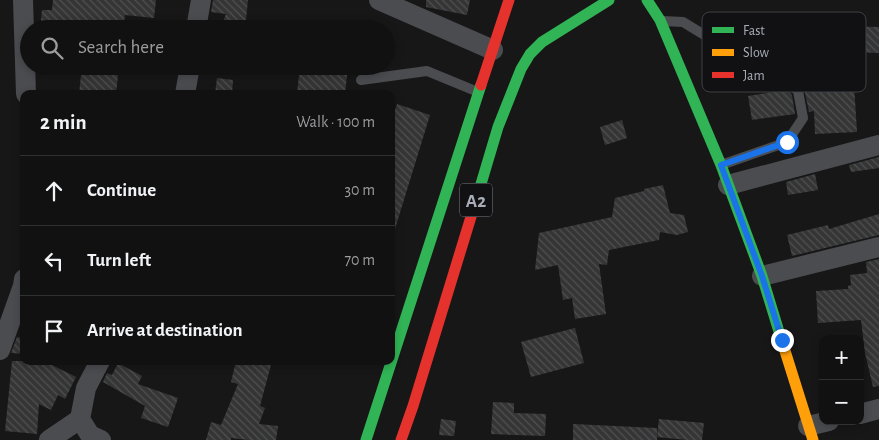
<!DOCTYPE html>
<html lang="en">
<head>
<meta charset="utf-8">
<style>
  body { margin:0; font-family:"Alegreya Sans",sans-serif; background:#1a1a1a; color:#f1f3f6 }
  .controls { position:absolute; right:15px; bottom:15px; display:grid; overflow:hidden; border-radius:10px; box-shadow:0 2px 8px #0003 }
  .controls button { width:45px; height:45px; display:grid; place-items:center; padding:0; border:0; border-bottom:1px solid #303131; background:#111; color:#f1f3f6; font:25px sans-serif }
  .stop { position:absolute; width:15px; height:15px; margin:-11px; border:4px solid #1a73e8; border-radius:50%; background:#fff }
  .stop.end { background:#1a73e8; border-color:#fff; box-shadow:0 1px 5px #0008 }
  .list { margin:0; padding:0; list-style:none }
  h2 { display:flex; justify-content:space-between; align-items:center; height:65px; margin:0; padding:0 20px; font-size:21px }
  h2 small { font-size:16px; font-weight:400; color:#9c9d9f }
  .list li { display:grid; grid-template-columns:32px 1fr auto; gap:15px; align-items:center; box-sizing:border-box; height:70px; padding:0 20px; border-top:1px solid #303131 }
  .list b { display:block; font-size:19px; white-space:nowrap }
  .list em { font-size:16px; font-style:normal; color:#9c9d9f }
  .icon { flex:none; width:28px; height:28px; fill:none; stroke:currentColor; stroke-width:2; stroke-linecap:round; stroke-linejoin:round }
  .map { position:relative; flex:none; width:879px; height:440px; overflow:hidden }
  .search { position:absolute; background:#111; box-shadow:0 2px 8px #0003; left:20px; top:20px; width:375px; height:55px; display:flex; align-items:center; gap:12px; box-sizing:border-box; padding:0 18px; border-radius:28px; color:#9c9d9f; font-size:19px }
  .panel { position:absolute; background:#111; box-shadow:0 2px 8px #0003; left:20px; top:90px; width:375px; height:275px; border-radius:10px }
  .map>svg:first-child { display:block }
  .building { fill:url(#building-back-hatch) }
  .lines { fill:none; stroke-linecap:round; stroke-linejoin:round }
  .lane { stroke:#4b4c50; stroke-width:10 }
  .street { stroke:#4b4c50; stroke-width:20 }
  .fast { stroke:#30b455; stroke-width:11 }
  .slow { stroke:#ff9f0a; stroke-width:11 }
  .jam { stroke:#e5322d; stroke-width:11 }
  .route { stroke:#1a73e8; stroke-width:6 }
  .labels { text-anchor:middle; stroke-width:4; stroke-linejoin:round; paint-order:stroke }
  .shield { fill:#111113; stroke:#7b7e86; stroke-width:1 }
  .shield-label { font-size:19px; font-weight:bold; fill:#a8adb8 }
  .key { fill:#111113; stroke:#3e4045; stroke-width:1 }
  .key-label { font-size:14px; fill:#a8adb8 }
</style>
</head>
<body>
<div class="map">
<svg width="879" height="440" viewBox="0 0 879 440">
  <defs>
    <pattern id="building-back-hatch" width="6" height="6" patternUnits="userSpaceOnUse" patternTransform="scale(1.25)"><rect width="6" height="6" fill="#353536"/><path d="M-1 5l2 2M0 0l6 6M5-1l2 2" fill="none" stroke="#4f5051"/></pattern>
  </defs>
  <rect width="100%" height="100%" fill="#171717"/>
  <g class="building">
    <polygon points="53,0 156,0 154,18 125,15 123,29 40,29 42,10 52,10"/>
    <polygon points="213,0 248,0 245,29 220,29 226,14 211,12"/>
    <polygon points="426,0 470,0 467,15 426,7"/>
    <polygon points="833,26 879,27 879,53 852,52 857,132 815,134 814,111 809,112 804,88 813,87 811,48 832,47"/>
    <polygon points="82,66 119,66 116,94 79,94"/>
    <polygon points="300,66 348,66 345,94 297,94"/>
    <polygon points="217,78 233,80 232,94 215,94"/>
    <polygon points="787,90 792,95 795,114 752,120 748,96"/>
    <polygon points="397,104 430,115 395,229 391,228 391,122"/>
    <polygon points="622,120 627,138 605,145 600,127"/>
    <polygon points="879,157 879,168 851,172 849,165"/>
    <polygon points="815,174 818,190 788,195 786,182"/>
    <polygon points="663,185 670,213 684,215 688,232 677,235 660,232 659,240 609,250 607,265 599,264 606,314 575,319 572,298 563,300 558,265 535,270 539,233 612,217 615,198 644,191 644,189"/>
    <polygon points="879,214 879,235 792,256 787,235 828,225 829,229"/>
    <polygon points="879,259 879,386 873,387 865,353 861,320 818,323 816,291 848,289 848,286 851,285 850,275 867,273 866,262"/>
    <polygon points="575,328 584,363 531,377 521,342"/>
    <polygon points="17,337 24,338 24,354 11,353"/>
    <polygon points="12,361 44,361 76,377 65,399 58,395 51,410 39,404 37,434 5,431"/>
    <polygon points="236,361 256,361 271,365 260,406 265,408 259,424 278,426 276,440 249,440 231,438 231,440 206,440 211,422 221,425 238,384 231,382"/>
    <polygon points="118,363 142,376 138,384 178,398 168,427 141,418 145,406 103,382 107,373 112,375"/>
    <polygon points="493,402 514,403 514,413 546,414 545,436 491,434"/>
    <polygon points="441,419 456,421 454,436 439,435"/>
    <polygon points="659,419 704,423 702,440 688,440 657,437"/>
    <polygon points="573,424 657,428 657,440 573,440"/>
  </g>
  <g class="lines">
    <g class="lane">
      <polyline points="663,21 683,22 757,67 782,77 798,91 803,118 787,142 721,165"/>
      <polyline points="361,80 427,71 478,92"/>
    </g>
    <g class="street">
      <polyline points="23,0 26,94"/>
      <polyline points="379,0 493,50"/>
      <polyline points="196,29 201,0"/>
      <polyline points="185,94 190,66"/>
      <polyline points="728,185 879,145"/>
      <polyline points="762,276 879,247"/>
      <polyline points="0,350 23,286 24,279"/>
      <polyline points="100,361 86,388 80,419 90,435 101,440"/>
      <polyline points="860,414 879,409"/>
      <polyline points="808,426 829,421"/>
      <polyline points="49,440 80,419"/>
    </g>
    <g class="fast">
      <polyline points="647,0 660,20 721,165 762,276 780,335"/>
      <polyline points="478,194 498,127 521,69 530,54 542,42 609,0"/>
      <polyline points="366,440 481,85"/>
    </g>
    <polyline class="slow" points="780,335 813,440"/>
    <g class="jam">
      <polyline points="481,85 509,0"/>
      <polyline points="401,440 413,406 478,194"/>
    </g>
  </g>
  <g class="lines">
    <polyline class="route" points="782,340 762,276 721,165 787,142"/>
  </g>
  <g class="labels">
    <rect class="shield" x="460" y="183.5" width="32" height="33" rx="4"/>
    <g class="shield-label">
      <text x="476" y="207">A2</text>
    </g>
  </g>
  <rect x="702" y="12" width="164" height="80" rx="8" class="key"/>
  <rect x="712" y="27" width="22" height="6" fill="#30b455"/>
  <rect x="712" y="49" width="22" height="7" fill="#ff9f0a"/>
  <rect x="712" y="72" width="22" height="6" fill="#e5322d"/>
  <g class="key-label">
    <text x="743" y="35">Fast</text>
    <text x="743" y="57">Slow</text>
    <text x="743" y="80">Jam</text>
  </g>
</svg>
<div class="controls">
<button>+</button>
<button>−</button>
</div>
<div class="stop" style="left:787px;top:142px"></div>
<div class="stop end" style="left:782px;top:340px"></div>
<div class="search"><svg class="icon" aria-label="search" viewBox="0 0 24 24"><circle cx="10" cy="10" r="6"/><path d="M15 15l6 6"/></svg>Search here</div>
<section class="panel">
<h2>2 min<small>Walk · 100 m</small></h2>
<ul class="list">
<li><svg class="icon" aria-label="ahead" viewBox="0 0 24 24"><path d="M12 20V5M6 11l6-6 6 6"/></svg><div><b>Continue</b></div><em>30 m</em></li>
<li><svg class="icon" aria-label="left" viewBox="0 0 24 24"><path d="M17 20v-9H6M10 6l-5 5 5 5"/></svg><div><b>Turn left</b></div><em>70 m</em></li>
<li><svg class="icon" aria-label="arrive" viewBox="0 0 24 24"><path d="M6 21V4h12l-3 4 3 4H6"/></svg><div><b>Arrive at destination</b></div></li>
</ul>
</section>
</div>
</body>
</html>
